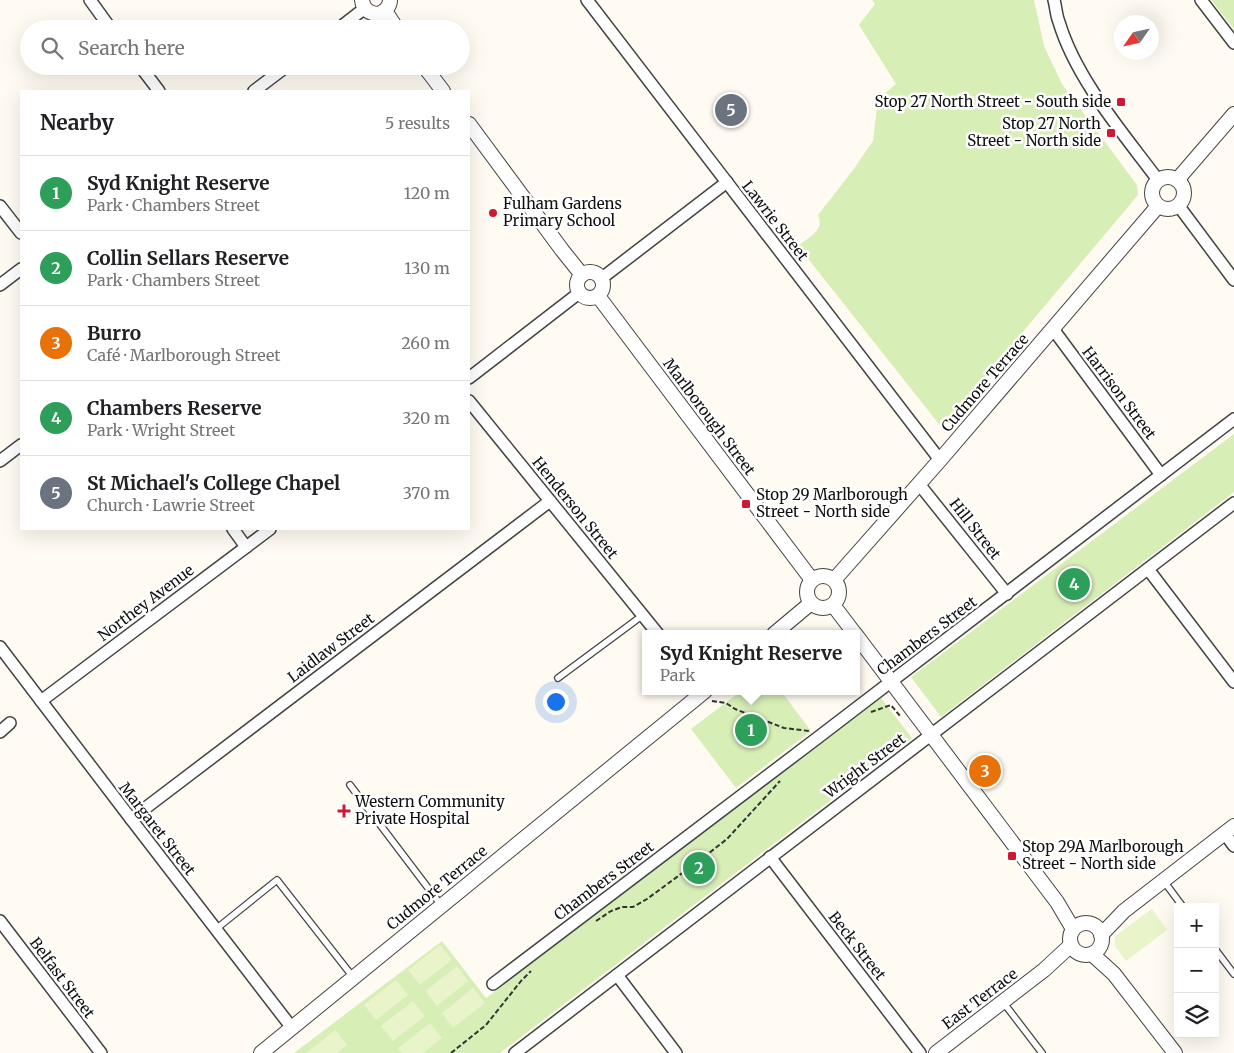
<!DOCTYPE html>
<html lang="en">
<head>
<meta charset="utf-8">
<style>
  body { margin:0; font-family:Merriweather,serif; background:#f6f6f6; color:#202124 }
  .controls { position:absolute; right:15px; bottom:15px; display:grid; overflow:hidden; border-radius:0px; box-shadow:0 5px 20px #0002 }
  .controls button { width:45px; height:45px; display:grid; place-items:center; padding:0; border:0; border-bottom:1px solid #e0e0e0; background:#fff; color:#202124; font:25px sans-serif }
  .compass { position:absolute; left:1114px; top:15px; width:45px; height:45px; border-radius:50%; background:#fff; box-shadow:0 5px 20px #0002; rotate:236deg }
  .you { position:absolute; left:555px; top:701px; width:18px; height:18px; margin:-12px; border:4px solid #fff; border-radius:50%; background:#1a73e8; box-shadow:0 0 0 8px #1a73e833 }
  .badge { display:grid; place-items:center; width:32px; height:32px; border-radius:50%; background:#cd1a32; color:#fff; font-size:16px; font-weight:700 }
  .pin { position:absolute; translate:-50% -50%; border:2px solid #fff; box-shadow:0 1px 5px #0006 }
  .popup { position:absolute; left:642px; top:630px; width:218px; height:65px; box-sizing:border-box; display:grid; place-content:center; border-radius:0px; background:#fff; filter:drop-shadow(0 1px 4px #0005); font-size:16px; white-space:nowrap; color:#757577 }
  .popup b { font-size:19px; color:#202124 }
  .popup::after { content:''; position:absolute; left:50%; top:100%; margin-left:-10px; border:10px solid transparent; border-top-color:#fff }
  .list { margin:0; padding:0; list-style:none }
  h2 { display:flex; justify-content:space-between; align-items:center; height:65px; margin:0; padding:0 20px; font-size:21px }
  h2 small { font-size:16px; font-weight:400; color:#757577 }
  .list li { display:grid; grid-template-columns:32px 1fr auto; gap:15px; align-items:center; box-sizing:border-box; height:75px; padding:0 20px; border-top:1px solid #e0e0e0 }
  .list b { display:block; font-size:19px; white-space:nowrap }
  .list p { margin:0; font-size:16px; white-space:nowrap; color:#757577 }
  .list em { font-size:16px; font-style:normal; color:#757577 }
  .icon { flex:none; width:28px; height:28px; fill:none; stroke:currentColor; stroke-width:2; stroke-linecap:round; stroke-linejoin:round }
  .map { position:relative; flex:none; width:1234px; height:1053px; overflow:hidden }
  .search { position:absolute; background:#fff; box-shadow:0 5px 20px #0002; left:20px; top:20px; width:450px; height:55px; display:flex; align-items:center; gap:12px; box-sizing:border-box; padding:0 18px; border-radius:28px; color:#757577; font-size:19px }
  .panel { position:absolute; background:#fff; box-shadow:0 5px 20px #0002; left:20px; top:90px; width:450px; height:440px; border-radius:0px }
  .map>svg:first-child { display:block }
  .green { fill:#d8eeb7 }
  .pitch { fill:#e9f4ca }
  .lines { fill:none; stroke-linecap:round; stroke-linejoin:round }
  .service-casing { stroke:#434343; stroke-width:8 }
  .minor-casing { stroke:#434343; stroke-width:14 }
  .tertiary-casing { stroke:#434343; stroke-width:16 }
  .path { stroke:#323232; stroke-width:2; stroke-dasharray:5 2.5; stroke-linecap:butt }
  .service { stroke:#fff; stroke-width:5.5 }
  .minor { stroke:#fff; stroke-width:11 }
  .tertiary { stroke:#fff; stroke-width:14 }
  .poi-dot { fill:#cd1a32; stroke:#fff; stroke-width:2 }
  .labels { text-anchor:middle; stroke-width:5; stroke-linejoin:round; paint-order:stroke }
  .poi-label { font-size:15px; fill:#101010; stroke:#fff; text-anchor:start }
  .street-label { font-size:15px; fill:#101010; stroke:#fff }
</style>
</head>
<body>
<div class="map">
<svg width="1234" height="1053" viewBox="0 0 1234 1053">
  <rect width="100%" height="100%" fill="#fffbf2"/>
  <g class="green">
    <path d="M872,0H1034L1044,46L1062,84L1137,185L1138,195L942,428L798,246C809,237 825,231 818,215L853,170L873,141L878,99L896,84L859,25L875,4Z"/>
    <polygon points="1211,0 1234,0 1234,29"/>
    <polygon points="1234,434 1234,492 941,717 911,677"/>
    <polygon points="741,691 781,691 811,731 736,788 691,729"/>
    <polygon points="881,698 912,738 500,1053 294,1053 442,941 486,998"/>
  </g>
  <g class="pitch">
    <polygon points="1152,909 1167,930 1126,961 1115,946 1115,936"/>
    <polygon points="440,945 452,960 420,985 408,970"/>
    <polygon points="457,966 468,981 437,1006 425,991"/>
    <polygon points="396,980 408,995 376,1020 364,1005"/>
    <polygon points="473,988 485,1003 453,1028 442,1013"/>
    <polygon points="413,1001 425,1016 393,1041 381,1026"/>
    <polygon points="430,1023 442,1038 423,1053 402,1053 398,1048"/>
    <polygon points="335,1030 347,1045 337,1053 306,1053"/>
  </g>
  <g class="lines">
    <defs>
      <g id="service">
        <polyline points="558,678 643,615"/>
        <polyline points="350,785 441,905"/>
        <polyline points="1163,880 1183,907"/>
        <polyline points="216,929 277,880 353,977"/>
        <polyline points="1215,949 1234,974"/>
        <polyline points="1003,1002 1042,1053"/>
      </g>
      <g id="minor">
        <polyline points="90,0 111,29"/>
        <polyline points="587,0 940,460"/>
        <path d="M1054,0C1056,7 1056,15 1059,22C1076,79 1123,133 1158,180"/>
        <polyline points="1201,0 1234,43"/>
        <polyline points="338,29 365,8"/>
        <polyline points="140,66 159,91"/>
        <polyline points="254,91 287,66"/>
        <polyline points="1178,205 1234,280"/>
        <polyline points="0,206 21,233"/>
        <polyline points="602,278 727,182"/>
        <polyline points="0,285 21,269"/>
        <polyline points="1053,329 1161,475"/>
        <polyline points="469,378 579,293"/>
        <polyline points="469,401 658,634"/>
        <polyline points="0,461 21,445"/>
        <polyline points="919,484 1007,594"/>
        <polyline points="233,529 246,547"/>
        <polyline points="1148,569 1234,682"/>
        <polyline points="0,647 131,819 292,1028"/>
        <polyline points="41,701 270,529"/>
        <polyline points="0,732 10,723"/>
        <polyline points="131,819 550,501"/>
        <polyline points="1225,834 1234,846"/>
        <polyline points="770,857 920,1053"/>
        <polyline points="0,921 101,1053"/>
        <polyline points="617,975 676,1053"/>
        <polyline points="493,984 816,739 1234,419"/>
        <polyline points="515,1053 1234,503"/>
      </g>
      <g id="tertiary">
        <path d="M362,0C363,10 370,14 379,14C385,11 390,7 390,0"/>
        <polyline points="385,11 397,29"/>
        <polyline points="424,66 443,91"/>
        <polyline points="469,124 562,250 582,275"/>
        <circle cx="1168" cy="193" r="16"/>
        <polyline points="1177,180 1234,114"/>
        <circle cx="590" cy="285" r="13"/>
        <polyline points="598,296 812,580"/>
        <circle cx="823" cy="592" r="16"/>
        <polyline points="834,580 940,460 1158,206"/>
        <polyline points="833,605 855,634"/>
        <polyline points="774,634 811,603"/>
        <polyline points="856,635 1057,902 1073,929"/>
        <circle cx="1086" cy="939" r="16"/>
        <polyline points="1101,935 1124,911 1234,826"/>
        <polyline points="1092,954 1114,974 1175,1053"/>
        <polyline points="261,1053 705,691"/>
        <polyline points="936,1053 1044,970 1071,945"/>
      </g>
    </defs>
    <use href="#service" class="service-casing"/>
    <use href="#minor" class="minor-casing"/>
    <use href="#tertiary" class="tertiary-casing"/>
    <g class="path">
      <polyline points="712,701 726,703 735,709 784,728 809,731"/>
      <polyline points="871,712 891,705 900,716 901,716"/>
      <polyline points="596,921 611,911 622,907 633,907 647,899 700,860 727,839 780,781"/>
      <polyline points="451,1053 486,1025 521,981 531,971"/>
    </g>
    <use href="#service" class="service"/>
    <use href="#minor" class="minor"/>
    <use href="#tertiary" class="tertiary"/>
  </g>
  <g class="poi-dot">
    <rect x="1116" y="97" width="10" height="10" rx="2.5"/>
    <rect x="1106" y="128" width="10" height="10" rx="2.5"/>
    <circle cx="493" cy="213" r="5"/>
    <rect x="741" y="499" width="10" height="10" rx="2.5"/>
    <path d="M341.5 803.5h5v5h5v5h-5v5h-5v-5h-5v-5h5z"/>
    <rect x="1007" y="851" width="10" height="10" rx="2.5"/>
  </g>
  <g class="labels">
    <g class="poi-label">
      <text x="1111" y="107" text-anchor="end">Stop 27 North Street - South side</text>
      <text x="1101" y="129" text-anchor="end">Stop 27 North<tspan x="1101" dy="17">Street - North side</tspan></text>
      <text x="503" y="209">Fulham Gardens<tspan x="503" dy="17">Primary School</tspan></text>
      <text x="756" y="500">Stop 29 Marlborough<tspan x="756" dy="17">Street - North side</tspan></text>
      <text x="355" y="807">Western Community<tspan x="355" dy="17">Private Hospital</tspan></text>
      <text x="1022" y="852">Stop 29A Marlborough<tspan x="1022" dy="17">Street - North side</tspan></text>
    </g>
    <g class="street-label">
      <text transform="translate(775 221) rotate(52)" y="5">Lawrie Street</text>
      <text transform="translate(985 383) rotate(-49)" y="5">Cudmore Terrace</text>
      <text transform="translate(1119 393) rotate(53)" y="5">Harrison Street</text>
      <text transform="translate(709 417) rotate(53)" y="5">Marlborough Street</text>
      <text transform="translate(575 508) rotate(51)" y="5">Henderson Street</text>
      <text transform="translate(975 529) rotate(52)" y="5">Hill Street</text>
      <text transform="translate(146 603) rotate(-37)" y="5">Northey Avenue</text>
      <text transform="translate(927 636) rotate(-37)" y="5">Chambers Street</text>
      <text transform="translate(331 648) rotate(-37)" y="5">Laidlaw Street</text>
      <text transform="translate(865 766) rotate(-37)" y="5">Wright Street</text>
      <text transform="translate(157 829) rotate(52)" y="5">Margaret Street</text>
      <text transform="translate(604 881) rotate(-37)" y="5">Chambers Street</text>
      <text transform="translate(437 888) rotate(-39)" y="5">Cudmore Terrace</text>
      <text transform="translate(857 946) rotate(52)" y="5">Beck Street</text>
      <text transform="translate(62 978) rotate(53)" y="5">Belfast Street</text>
      <text transform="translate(980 999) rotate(-37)" y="5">East Terrace</text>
    </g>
  </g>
</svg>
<div class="controls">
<button>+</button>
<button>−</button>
<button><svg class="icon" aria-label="layers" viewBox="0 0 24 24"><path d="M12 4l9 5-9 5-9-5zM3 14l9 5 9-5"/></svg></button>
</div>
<svg class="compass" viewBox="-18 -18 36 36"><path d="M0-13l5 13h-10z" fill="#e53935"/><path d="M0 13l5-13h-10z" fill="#757577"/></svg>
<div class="you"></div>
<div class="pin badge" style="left:751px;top:730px;background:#2e9e5b">1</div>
<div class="popup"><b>Syd Knight Reserve</b>Park</div>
<div class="pin badge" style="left:699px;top:868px;background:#2e9e5b">2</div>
<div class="pin badge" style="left:985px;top:771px;background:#e8710a">3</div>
<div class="pin badge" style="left:1074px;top:584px;background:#2e9e5b">4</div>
<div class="pin badge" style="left:731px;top:110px;background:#6b7280">5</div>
<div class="search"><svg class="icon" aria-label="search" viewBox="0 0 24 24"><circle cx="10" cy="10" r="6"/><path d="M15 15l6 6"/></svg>Search here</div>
<section class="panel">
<h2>Nearby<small>5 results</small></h2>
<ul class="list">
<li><span class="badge" style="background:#2e9e5b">1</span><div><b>Syd Knight Reserve</b><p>Park · Chambers Street</p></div><em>120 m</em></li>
<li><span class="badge" style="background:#2e9e5b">2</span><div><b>Collin Sellars Reserve</b><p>Park · Chambers Street</p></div><em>130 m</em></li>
<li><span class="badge" style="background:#e8710a">3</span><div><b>Burro</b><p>Café · Marlborough Street</p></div><em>260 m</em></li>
<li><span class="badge" style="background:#2e9e5b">4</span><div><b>Chambers Reserve</b><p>Park · Wright Street</p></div><em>320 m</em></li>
<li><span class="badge" style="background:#6b7280">5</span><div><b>St Michael's College Chapel</b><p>Church · Lawrie Street</p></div><em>370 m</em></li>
</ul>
</section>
</div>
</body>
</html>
